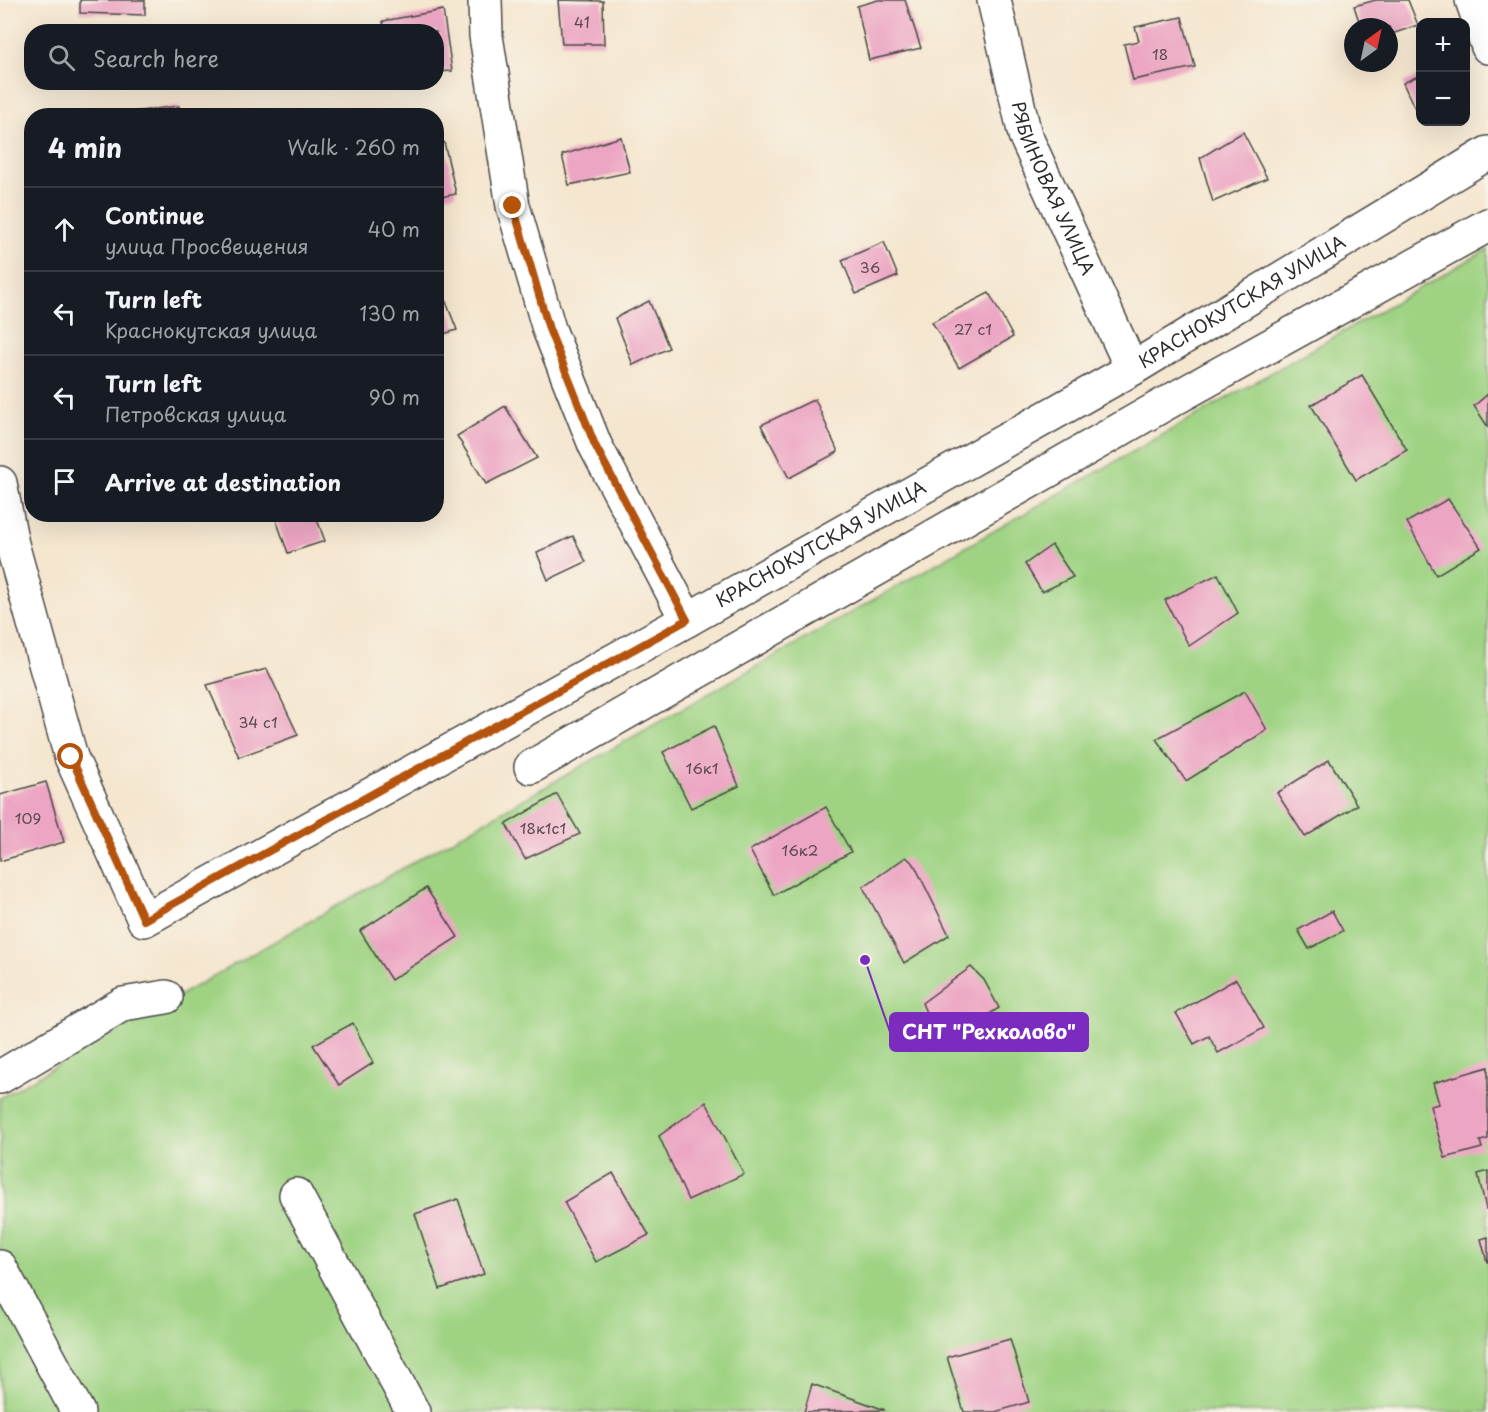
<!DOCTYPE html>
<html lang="en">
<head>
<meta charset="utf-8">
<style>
  body { margin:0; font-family:"Playpen Sans",sans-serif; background:#242831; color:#f1f3f6 }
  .controls { position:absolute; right:18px; top:18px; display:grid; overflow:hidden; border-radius:12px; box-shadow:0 6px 24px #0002 }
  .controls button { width:54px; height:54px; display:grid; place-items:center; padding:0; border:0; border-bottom:2px solid #363941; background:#171b24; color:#f1f3f6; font:30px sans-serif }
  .compass { position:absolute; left:1344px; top:18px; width:54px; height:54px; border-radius:50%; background:#171b24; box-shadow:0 6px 24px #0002; rotate:33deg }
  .stop { position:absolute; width:18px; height:18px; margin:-14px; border:4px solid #b45309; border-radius:50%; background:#fff }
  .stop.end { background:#b45309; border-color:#fff; box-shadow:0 2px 6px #0008 }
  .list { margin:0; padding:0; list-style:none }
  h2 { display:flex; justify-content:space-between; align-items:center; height:78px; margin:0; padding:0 24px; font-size:26px }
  h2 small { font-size:20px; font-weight:400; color:#9ea1a6 }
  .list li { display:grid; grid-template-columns:39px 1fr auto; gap:18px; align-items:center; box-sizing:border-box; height:84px; padding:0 24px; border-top:2px solid #363941 }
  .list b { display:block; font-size:22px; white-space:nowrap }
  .list p { margin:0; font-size:20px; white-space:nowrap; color:#9ea1a6 }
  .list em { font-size:20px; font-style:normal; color:#9ea1a6 }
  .icon { flex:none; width:33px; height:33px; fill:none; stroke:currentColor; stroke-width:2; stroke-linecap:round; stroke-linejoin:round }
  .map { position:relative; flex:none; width:1488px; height:1412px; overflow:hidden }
  .search { position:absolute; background:#171b24; box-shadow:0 6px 24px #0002; left:24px; top:24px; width:420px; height:66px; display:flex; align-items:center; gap:15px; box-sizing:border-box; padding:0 21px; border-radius:24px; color:#9ea1a6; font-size:22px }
  .panel { position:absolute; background:#171b24; box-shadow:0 6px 24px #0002; left:24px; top:108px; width:420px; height:414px; border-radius:24px }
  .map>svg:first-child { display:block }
  .green { fill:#9fd383; stroke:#657f57; stroke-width:1.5 }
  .building { fill:#eca5c3 }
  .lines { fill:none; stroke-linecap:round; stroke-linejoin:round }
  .minor-casing { stroke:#494744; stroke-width:36 }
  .minor { stroke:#fff; stroke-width:33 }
  .route { stroke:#b45309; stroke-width:8 }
  .labels { text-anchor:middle; stroke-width:4.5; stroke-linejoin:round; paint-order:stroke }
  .number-label { font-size:15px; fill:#5b4a51 }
  .street-label { font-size:18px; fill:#2b2b2b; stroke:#f7f3e8 }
  .leader { fill:none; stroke:#7b2cbf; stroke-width:2 }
  .callout-dot { fill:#7b2cbf; stroke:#f7f3e8; stroke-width:2 }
  .callout { fill:#7b2cbf; stroke:#7b2cbf; stroke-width:2 }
  .callout-label { font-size:20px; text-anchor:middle; font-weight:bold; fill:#fff }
</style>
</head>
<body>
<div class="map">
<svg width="1488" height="1412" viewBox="0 0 1488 1412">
  <rect width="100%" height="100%" fill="#f7f3e8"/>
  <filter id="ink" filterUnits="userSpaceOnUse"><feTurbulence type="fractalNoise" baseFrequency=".0167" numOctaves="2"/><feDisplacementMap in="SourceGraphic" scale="12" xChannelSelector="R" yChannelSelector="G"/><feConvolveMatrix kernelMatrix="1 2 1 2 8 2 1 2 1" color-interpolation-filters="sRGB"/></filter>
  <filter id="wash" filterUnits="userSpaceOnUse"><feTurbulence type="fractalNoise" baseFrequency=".008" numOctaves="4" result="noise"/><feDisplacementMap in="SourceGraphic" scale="24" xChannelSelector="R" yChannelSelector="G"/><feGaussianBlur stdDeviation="1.35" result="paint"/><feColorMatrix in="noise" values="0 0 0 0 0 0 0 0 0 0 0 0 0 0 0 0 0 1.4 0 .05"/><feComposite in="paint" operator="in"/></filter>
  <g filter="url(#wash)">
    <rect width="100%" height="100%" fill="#f5e6cf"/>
    <polygon class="green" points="1488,249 1488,1412 0,1412 0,1098"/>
    <g id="blocks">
      <g class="building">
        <polygon points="80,0 145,0 145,15 80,13"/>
        <polygon points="558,0 603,1 604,44 562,44"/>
        <polygon points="878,0 905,0 921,48 869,60 857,6"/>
        <polygon points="1376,0 1408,0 1418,25 1389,35 1389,27 1361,27 1354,6"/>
        <polygon points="443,10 452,71 436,72 436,32 384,32 383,21"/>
        <polygon points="1182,17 1195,67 1133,80 1124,44 1139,41 1135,27"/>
        <polygon points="1420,75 1420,109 1416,111 1403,83"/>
        <polygon points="179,106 180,116 124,116 124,113"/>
        <polygon points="1243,132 1267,178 1213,202 1200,158"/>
        <polygon points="621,137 630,172 569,185 562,155"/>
        <polygon points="444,142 456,194 436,198 436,143"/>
        <polygon points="884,242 898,276 856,294 842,260"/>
        <polygon points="436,276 457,330 436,336"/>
        <polygon points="989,293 1013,337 959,368 932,322"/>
        <polygon points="649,301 669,348 633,365 615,318"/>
        <polygon points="1362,375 1407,450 1356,480 1311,405"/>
        <polygon points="1488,394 1488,427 1474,406"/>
        <polygon points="815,399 838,452 789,478 761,425"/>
        <polygon points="505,406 537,458 486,484 457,436"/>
        <polygon points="1448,499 1481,548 1436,575 1407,522"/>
        <polygon points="274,514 315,514 325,541 288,553"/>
        <polygon points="573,536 586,562 548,580 537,553"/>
        <polygon points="1052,545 1073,577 1042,592 1025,564"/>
        <polygon points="1218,574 1238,613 1189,646 1165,600"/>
        <polygon points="267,669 298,735 239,757 207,685"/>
        <polygon points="1245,691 1267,730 1186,781 1156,739"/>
        <polygon points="714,726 739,786 691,808 663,752"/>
        <polygon points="1329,760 1357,805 1305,837 1277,793"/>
        <polygon points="46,782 64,842 0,861 0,795"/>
        <polygon points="557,794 580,834 525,859 506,824"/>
        <polygon points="826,807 851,852 774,895 750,850"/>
        <polygon points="906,857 914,864 949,935 904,963 863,887"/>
        <polygon points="426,888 458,937 391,980 360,931"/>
        <polygon points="1332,911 1343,931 1309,949 1298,930"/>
        <polygon points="971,967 984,980 999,1008 940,1045 922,1003"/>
        <polygon points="1236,979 1264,1028 1218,1053 1209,1036 1194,1044 1176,1013"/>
        <polygon points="353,1023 373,1063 339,1085 313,1045"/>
        <polygon points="1488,1067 1488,1139 1480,1141 1482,1148 1445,1158 1430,1106 1439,1104 1433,1083"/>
        <polygon points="706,1102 744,1174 688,1200 659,1136"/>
        <polygon points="1488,1171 1488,1208 1486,1209 1478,1174"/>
        <polygon points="613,1173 649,1235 596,1262 564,1202"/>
        <polygon points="458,1199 484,1274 440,1289 415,1214"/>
        <polygon points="1488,1237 1488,1262 1487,1262 1481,1239"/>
        <polygon points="1010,1339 1029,1402 995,1412 964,1412 947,1357"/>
        <polygon points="812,1384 885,1410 804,1412"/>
      </g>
    </g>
  </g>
  <g filter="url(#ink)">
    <use href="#blocks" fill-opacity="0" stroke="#494744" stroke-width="1.5"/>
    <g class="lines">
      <defs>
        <g id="minor">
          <polyline points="485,0 486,36 513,206 549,329 595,445 687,620"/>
          <path id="s1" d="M994,0L1025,135L1132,369"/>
          <polyline points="1472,0 1488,47"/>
          <path id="s2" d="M0,483L12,544L71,757L144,920L687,620L1132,369L1488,153"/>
          <polyline points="531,767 1163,405 1488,225"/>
          <polyline points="0,1077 123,1004 166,997"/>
          <polyline points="296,1195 413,1412"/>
          <polyline points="0,1267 78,1412"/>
        </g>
      </defs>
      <use href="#minor" class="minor-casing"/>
      <use href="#minor" class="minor"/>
    </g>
  </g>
  <g class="lines" filter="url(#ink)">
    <polyline class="route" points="71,757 144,920 687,620 595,445 549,329 513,206"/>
  </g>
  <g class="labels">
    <g class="number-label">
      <text x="582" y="28">41</text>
      <text x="1160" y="60">18</text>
      <text x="870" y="273">36</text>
      <text x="973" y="335">27 с1</text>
      <text x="258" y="728">34 с1</text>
      <text x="702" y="774">16к1</text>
      <text x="28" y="824">109</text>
      <text x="543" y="834">18к1с1</text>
      <text x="800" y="856">16к2</text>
    </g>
    <g class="street-label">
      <text dy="6" stroke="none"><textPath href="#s1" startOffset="198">РЯБИНОВАЯ УЛИЦА</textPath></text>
      <text dy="6" stroke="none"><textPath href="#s2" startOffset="1722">КРАСНОКУТСКАЯ УЛИЦА</textPath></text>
      <text dy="6" stroke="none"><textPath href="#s2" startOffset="1236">КРАСНОКУТСКАЯ УЛИЦА</textPath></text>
    </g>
  </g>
  <path class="leader" d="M865 960L890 1032"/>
  <circle class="callout-dot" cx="865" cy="960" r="6"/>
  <rect class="callout" x="890" y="1013" width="198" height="38" rx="6"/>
  <g class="callout-label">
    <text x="989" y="1039">СНТ "Рехколово"</text>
  </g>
</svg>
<div class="controls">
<button>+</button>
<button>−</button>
</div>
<svg class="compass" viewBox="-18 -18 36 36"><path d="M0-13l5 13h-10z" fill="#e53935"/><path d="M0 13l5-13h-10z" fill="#9ea1a6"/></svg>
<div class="stop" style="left:71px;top:757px"></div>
<div class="stop end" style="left:513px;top:206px"></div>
<div class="search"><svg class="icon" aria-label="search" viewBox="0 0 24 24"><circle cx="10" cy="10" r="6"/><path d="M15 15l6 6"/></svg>Search here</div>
<section class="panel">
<h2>4 min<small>Walk · 260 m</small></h2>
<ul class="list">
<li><svg class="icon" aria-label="ahead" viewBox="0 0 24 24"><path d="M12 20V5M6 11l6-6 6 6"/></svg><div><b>Continue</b><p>улица Просвещения</p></div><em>40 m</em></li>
<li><svg class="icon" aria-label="left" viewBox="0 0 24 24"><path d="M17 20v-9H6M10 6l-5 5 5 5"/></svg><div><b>Turn left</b><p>Краснокутская улица</p></div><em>130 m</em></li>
<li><svg class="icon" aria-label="left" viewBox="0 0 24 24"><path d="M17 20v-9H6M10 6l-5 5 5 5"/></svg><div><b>Turn left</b><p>Петровская улица</p></div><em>90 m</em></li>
<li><svg class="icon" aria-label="arrive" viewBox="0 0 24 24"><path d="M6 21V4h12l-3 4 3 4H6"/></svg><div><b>Arrive at destination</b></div></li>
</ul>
</section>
</div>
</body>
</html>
